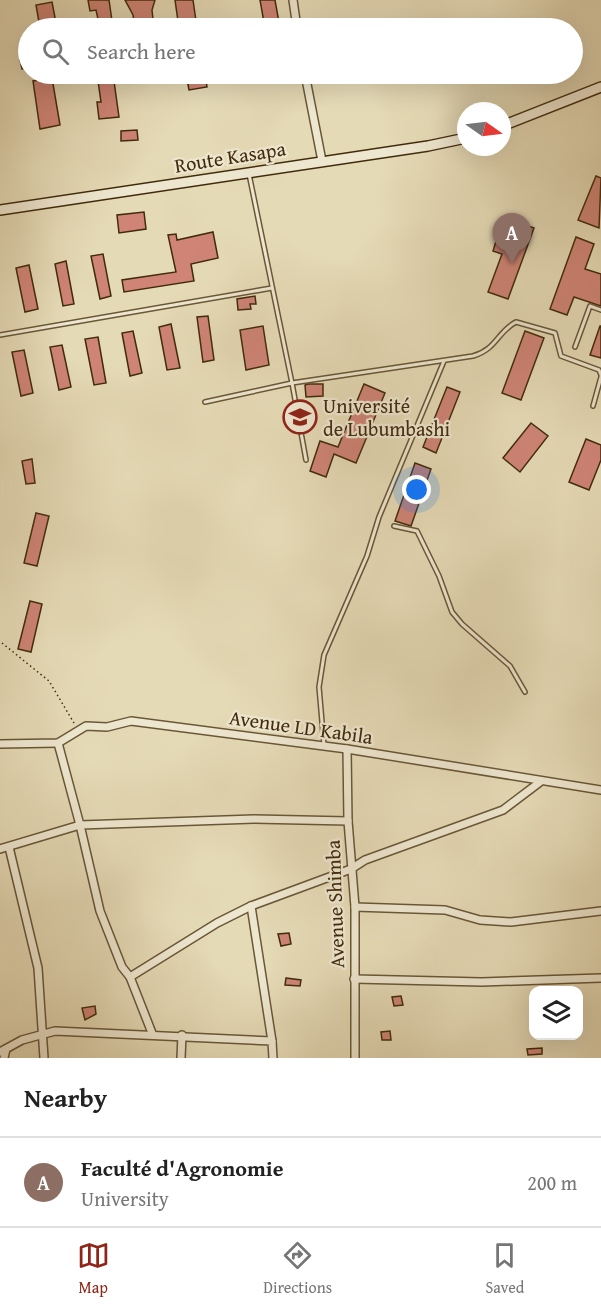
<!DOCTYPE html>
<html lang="en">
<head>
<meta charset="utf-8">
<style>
  body { margin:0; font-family:"Gentium Book Plus",serif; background:#f6f6f6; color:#222 }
  .controls { position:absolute; right:18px; bottom:18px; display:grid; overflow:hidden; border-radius:12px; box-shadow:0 6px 24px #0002 }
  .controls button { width:54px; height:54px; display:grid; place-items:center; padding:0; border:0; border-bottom:2px solid #e0e0e0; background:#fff; color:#222; font:30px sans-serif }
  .compass { position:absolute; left:457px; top:102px; width:54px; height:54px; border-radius:50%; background:#fff; box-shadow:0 6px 24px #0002; rotate:104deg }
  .you { position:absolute; left:417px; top:490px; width:21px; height:21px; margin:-15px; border:4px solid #fff; border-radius:50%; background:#1a73e8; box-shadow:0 0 0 9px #1a73e833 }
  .badge { display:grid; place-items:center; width:39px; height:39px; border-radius:50%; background:#8f2418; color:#fff; font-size:20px; font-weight:700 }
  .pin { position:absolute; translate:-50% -50px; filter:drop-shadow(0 2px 3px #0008) }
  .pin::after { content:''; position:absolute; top:32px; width:21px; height:18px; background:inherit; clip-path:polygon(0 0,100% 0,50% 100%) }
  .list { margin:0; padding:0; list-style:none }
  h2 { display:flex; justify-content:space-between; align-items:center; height:78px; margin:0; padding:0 24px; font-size:26px }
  h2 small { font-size:20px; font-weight:400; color:#767676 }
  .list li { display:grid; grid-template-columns:39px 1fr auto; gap:18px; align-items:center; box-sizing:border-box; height:90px; padding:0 24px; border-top:2px solid #e0e0e0 }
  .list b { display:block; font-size:22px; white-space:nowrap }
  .list p { margin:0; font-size:20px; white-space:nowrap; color:#767676 }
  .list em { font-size:20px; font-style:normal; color:#767676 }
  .icon { flex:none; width:33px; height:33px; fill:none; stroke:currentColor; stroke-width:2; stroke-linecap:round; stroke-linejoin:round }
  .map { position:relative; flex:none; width:601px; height:1058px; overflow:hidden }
  .search { position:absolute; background:#fff; box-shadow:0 6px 24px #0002; left:18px; right:18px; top:18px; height:66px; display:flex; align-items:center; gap:15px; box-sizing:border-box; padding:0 21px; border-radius:33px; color:#767676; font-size:22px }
  .sheet { height:168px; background:#fff }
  nav { display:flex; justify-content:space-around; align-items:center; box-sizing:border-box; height:84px; border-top:2px solid #e0e0e0; background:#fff; font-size:16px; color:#767676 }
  nav a { display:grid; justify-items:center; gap:3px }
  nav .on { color:#8f2418 }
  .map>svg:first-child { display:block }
  .building { fill:#cf8476; stroke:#402b0d; stroke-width:1.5 }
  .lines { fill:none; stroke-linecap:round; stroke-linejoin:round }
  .service-casing { stroke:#695737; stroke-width:6 }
  .minor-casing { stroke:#695737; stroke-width:10 }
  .secondary-casing { stroke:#402b0d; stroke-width:12 }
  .path { stroke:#402b0d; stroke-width:1.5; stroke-dasharray:1.5 3; stroke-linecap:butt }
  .service { stroke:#eee7d0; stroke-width:3 }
  .minor { stroke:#eee7d0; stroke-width:7 }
  .secondary { stroke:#eee7d0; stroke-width:9 }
  .labels { text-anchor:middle; stroke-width:4.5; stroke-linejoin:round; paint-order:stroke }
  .street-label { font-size:20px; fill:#402b0d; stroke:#eee7d0 }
  .poi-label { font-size:20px; fill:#402b0d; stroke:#eee7d0; text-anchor:start }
</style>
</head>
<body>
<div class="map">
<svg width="601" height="1058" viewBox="0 0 601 1058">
  <rect width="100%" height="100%" fill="#e5dab6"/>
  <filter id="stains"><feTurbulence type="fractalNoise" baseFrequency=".00333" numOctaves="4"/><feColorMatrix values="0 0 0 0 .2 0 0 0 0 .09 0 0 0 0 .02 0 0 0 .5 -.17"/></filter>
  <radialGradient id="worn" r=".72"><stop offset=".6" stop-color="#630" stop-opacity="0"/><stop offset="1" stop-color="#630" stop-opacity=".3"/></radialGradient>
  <g class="building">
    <polygon points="88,0 109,0 113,28 100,28 96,10 90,11"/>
    <polygon points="125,0 155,0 152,10 154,28 135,28 133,15"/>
    <polygon points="175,0 193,0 197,28 179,28"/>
    <polygon points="260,0 275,0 280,28 265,28"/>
    <polygon points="52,2 57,28 40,28 36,5"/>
    <polygon points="28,59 28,68 22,69 20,60"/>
    <polygon points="97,74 113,74 119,117 99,119 97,102 101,102"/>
    <polygon points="186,74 205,74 207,87 189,90"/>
    <polygon points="52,78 60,125 40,129 33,81"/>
    <polygon points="137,130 138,140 121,141 121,131"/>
    <polygon points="596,176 601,178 599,228 578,220"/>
    <polygon points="144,212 146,229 119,233 117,215"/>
    <polygon points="514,221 534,228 508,299 488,292 502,254 493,251 497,238 507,241"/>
    <polygon points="213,232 218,258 191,264 194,281 124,292 122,280 176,272 168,235 176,234 177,240"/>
    <polygon points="576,237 594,244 585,269 601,274 601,306 574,297 567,315 550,309"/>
    <polygon points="103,254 111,296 100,299 91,256"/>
    <polygon points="66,261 74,304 63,306 55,264"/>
    <polygon points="29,265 38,309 25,312 16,268"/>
    <polygon points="255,296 256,304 250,304 251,309 238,310 237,299"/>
    <polygon points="208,316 214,360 203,362 197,317"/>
    <polygon points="171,324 180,368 167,370 159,327"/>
    <polygon points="263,326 269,365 246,370 240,330"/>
    <polygon points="600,326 601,326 601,358 590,355"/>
    <polygon points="133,331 142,373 130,376 122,333"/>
    <polygon points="525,331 544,338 521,400 502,393"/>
    <polygon points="98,337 106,383 94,385 85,339"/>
    <polygon points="62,345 71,387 59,390 50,347"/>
    <polygon points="24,350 33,393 21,396 12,352"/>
    <polygon points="308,384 323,384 323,396 306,397 305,385"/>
    <polygon points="364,384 385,393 356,463 334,454 326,477 310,471 320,441 338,447"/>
    <polygon points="447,387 460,392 436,453 423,447"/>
    <polygon points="531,423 548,436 520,472 503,458"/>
    <polygon points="586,439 601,445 601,460 589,490 569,482"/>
    <polygon points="32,459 35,483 26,484 22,461"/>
    <polygon points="415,463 431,469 411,526 395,521"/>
    <polygon points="36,513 49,516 37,566 24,563"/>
    <polygon points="30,601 42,604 31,652 18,649"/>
    <polygon points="289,933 291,944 281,946 278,934"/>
    <polygon points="286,978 301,980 300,986 285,985"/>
    <polygon points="401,996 403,1005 394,1006 392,997"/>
    <polygon points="95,1006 96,1014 85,1020 82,1008"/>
    <polygon points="390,1031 391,1040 382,1040 381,1032"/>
    <polygon points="542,1048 542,1054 528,1055 527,1049"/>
  </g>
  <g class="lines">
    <defs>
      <g id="service">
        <path d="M249,174L292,383L473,356C497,349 497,332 516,322L555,333L561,356L599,370L601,375"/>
        <polyline points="0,335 272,288"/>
        <polyline points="575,347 590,306 601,310"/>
        <polyline points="205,402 292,383 306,460"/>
        <polyline points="593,406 601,377"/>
        <polyline points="394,526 417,531 439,576 452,612 462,624 510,666 525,692"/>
        <polyline points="324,745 319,687 324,655 367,556 379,517 444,361"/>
      </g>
      <g id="minor">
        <polyline points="293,0 297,28"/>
        <polyline points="305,74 322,161"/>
        <polyline points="58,743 80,825 100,911 122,967 130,977 152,1033"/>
        <polyline points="0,744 58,743 86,726 107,727 131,721 347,749 601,790"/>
        <polyline points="347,749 348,821 355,907 355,1058"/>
        <polyline points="9,847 38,968 44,1058"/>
        <polyline points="0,849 80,825 254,819 348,821"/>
        <polyline points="251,906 272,1041"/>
        <polyline points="355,907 445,910 480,920 511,922 601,911"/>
        <polyline points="130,977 217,923 251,906 351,869 365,860 503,810 540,782"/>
        <polyline points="354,979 482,982 601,978"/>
        <polyline points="0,1052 22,1040 55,1031 272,1041 273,1058"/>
        <polyline points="4,1058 6,1049"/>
        <polyline points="181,1058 182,1035"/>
      </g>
      <g id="secondary">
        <polyline points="502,126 601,87"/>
        <polyline points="0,210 428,146 466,138"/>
      </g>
    </defs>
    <use href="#service" class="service-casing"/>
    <use href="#minor" class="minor-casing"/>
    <use href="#secondary" class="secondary-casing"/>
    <polyline class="path" points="2,643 49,681 74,723"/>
    <use href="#service" class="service"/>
    <use href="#minor" class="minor"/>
    <use href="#secondary" class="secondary"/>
  </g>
  <defs>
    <symbol id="university-ring" viewBox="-11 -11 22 22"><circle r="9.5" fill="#eee7d0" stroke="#8f2418" stroke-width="1.5"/><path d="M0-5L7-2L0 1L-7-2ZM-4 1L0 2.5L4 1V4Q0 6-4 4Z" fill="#8f2418"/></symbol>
  </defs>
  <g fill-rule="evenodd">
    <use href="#university-ring" x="281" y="398" width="38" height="38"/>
  </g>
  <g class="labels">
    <g class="street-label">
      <text transform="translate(230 157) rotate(-9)" y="7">Route Kasapa</text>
      <text transform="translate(301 727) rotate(8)" y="7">Avenue LD Kabila</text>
      <text transform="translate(335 904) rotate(-92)" y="7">Avenue Shimba</text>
    </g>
    <g class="poi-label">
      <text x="323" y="413">Université<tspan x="323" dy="23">de Lubumbashi</tspan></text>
    </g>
  </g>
  <rect width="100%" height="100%" filter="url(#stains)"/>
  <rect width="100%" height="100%" fill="url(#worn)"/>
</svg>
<div class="controls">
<button><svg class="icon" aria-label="layers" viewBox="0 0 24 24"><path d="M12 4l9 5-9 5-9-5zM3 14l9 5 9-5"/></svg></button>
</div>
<svg class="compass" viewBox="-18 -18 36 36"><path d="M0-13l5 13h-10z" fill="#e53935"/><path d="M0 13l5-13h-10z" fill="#767676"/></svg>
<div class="you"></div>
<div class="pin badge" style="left:512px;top:263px;background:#8d6e63">A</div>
<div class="search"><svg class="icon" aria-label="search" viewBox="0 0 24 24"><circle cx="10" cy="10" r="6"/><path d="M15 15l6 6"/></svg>Search here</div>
</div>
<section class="sheet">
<h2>Nearby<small></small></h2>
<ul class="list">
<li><span class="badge" style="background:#8d6e63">A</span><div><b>Faculté d'Agronomie</b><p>University</p></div><em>200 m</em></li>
</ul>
</section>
<nav>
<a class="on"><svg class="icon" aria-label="map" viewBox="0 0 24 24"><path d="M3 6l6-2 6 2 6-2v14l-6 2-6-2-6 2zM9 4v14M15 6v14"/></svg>Map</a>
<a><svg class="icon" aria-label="directions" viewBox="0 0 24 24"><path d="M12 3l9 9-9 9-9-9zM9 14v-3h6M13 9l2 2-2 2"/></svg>Directions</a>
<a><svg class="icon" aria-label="saved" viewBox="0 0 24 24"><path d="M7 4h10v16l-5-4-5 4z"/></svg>Saved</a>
</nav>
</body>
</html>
